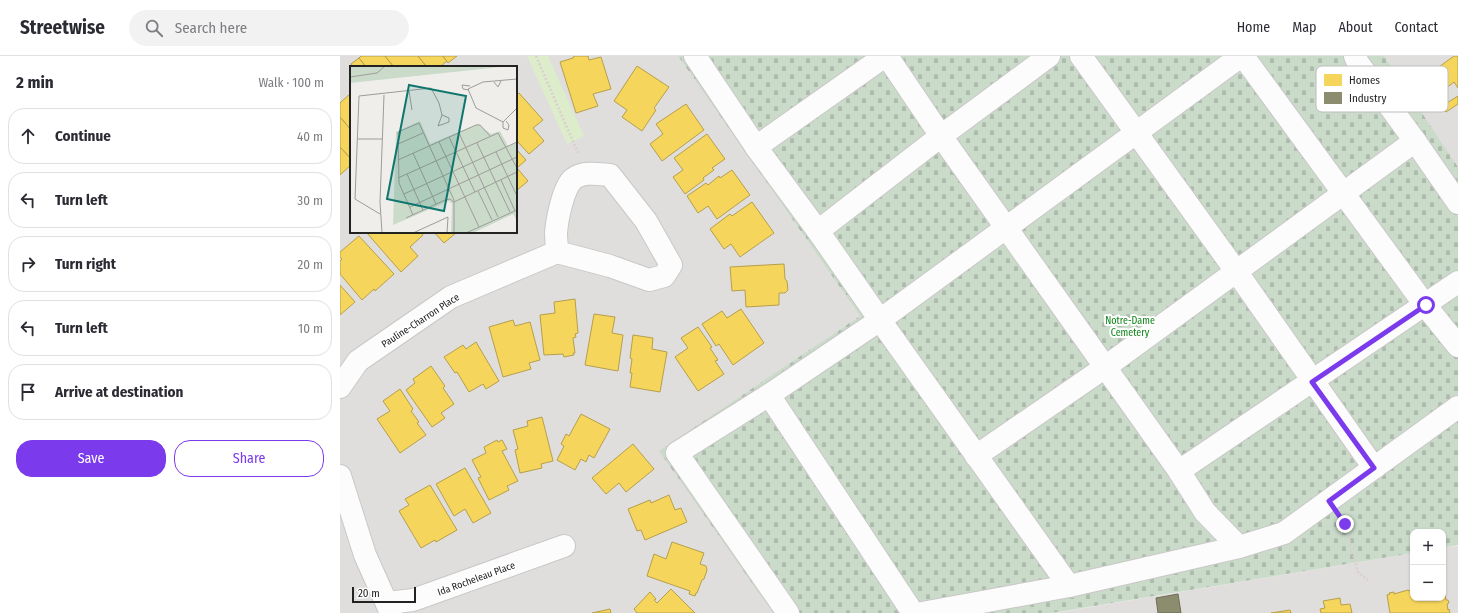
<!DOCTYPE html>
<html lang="en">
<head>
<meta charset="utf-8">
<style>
  body { margin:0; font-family:"Fira Sans Condensed",sans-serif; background:#f2f2f3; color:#2b2b33 }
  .controls { position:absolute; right:12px; bottom:12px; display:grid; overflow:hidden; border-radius:8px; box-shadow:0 1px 3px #0004 }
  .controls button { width:36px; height:36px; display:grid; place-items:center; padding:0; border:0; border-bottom:1px solid #e1e1e2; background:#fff; color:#2b2b33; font:20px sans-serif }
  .scale { position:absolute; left:12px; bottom:10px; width:64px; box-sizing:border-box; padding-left:4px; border:2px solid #222; border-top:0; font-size:11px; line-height:14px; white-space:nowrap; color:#222; -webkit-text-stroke:3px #fff; paint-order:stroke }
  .stop { position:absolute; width:12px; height:12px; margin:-9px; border:3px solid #7c3aed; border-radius:50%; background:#fff }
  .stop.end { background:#7c3aed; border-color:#fff; box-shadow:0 1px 4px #0008 }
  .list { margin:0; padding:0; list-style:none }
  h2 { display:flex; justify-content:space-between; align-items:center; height:52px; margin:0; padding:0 16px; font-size:17px }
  h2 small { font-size:13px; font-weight:400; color:#7c7c81 }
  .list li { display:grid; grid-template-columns:26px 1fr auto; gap:12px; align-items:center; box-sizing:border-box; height:56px; margin:0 8px 8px; padding:0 8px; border:1px solid #e1e1e2; border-radius:16px }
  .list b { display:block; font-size:15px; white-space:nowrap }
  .list em { font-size:13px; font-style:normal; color:#7c7c81 }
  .actions { display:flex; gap:8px; padding:12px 16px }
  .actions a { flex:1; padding:9px 0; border:1px solid #7c3aed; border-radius:16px; text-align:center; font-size:14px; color:#7c3aed }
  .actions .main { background:#7c3aed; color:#fff }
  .icon { flex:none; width:22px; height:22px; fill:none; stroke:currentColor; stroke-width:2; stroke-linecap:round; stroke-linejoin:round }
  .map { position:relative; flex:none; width:1118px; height:557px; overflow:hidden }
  header { display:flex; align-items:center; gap:24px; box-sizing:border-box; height:56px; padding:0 20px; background:#fff; border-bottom:1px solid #e1e1e2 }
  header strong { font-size:19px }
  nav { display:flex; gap:22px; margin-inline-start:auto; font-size:14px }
  .search { width:280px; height:36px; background:#f2f2f3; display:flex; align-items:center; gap:10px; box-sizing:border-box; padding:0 14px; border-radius:22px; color:#7c7c81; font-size:15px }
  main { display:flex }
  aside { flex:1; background:#fff }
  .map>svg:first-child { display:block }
  .residential { fill:#dfdedc; fill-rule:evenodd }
  .grass { fill:#ddeccb }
  .cemetery { fill:url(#cemetery-stones) }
  .homes { fill:#f6d55c; stroke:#b69f4b }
  .industry { fill:#8c8c6e; stroke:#6c6c57 }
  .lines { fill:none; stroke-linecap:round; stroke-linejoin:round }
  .minor-casing { stroke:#c9c8c7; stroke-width:24 }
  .path { stroke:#dccecd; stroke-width:2.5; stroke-dasharray:2 2; stroke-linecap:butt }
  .minor { stroke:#fdfcfc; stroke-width:22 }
  .route { stroke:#7c3aed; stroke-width:5 }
  .labels { text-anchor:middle; stroke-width:4; stroke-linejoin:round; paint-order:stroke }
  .street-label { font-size:10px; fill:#222; stroke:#fff }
  .park-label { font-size:10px; fill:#0c8416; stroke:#fff }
  .inset-road { fill:none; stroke:#9e9c9b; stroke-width:1 }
  .view { fill:#0f766e; fill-opacity:0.15; stroke:#0f766e; stroke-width:2 }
  .inset-edge { fill:none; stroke:#222; stroke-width:2 }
  .key { fill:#fff; stroke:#bdbdbd; stroke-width:1 }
  .key-label { font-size:11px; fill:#222 }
</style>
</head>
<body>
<header>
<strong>Streetwise</strong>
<div class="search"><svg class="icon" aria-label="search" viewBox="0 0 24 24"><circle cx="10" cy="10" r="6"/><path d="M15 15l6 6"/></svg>Search here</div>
<nav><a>Home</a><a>Map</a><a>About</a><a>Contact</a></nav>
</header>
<main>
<aside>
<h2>2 min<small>Walk · 100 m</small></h2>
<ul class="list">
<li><svg class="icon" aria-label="ahead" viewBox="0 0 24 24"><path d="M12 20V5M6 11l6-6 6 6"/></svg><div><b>Continue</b></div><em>40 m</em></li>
<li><svg class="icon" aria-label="left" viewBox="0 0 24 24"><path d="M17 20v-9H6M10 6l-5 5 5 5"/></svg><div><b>Turn left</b></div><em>30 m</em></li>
<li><svg class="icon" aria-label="right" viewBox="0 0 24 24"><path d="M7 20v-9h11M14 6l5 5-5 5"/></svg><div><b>Turn right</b></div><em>20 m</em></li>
<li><svg class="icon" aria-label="left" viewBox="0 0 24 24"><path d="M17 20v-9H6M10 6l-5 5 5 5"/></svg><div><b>Turn left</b></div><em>10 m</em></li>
<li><svg class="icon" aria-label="arrive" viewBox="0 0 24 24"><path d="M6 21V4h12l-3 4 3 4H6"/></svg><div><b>Arrive at destination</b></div></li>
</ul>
<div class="actions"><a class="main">Save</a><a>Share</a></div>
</aside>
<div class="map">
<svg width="1118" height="557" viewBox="0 0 1118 557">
  <defs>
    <pattern id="cemetery-stones" width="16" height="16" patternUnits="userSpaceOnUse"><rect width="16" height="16" fill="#cadbca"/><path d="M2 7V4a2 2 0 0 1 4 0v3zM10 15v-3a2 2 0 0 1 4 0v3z" fill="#adbcad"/></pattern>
  </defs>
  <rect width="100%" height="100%" fill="#f0eeeb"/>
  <g class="residential">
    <path d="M0,0H338L520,260L320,395L433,557H0ZM11,11H176V176H11Z"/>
    <polygon points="1044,0 1118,0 1118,111"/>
    <polygon points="1118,490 1118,557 715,557 1073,497 1073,542 1103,542 1103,492"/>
  </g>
  <polygon class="grass" points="187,0 208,0 244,80 227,88"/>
  <polygon class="cemetery" points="338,0 1044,0 1118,111 1118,489 1103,492 1103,476 1073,476 1073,497 712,557 433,557 319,395 520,260"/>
  <g class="homes">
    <polygon points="21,0 45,0 54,11 26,11 19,2"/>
    <polygon points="45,0 78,0 87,11 54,11"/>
    <polygon points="78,0 103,0 107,5 100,11 87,11"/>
    <polygon points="103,0 117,0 108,7"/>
    <polygon points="234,0 248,0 249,4 261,1 271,33 253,38 258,50 236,57 220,6 233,2"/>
    <polygon points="1114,0 1118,0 1118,32 1114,26 1105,33 1092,16"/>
    <polygon points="19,2 26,11 13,11 11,8"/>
    <polygon points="297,10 329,31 314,52 316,54 302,75 282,61 287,54 274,45"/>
    <polygon points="11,37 11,74 0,61 0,47"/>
    <polygon points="179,37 203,64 193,72 204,85 189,98 176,84 176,40"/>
    <polygon points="1118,40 1118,48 1106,56 1102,50"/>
    <polygon points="346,48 364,74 322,105 310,88 323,78 316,68"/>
    <polygon points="0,61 11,74 11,103 0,91"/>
    <polygon points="367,78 385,103 372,112 374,114 363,122 364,124 345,138 333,121 343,114 334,102"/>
    <polygon points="0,91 11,103 11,109 0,119"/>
    <polygon points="176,93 186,104 177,112 188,125 176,135"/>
    <polygon points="392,114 410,139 377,163 368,150 358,157 347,140 366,127 368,129 379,120 380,122"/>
    <polygon points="412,146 434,177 400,201 391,188 384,193 370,173 390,158 392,160"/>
    <polygon points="26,176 81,176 83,179 70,191 78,200 61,216"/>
    <polygon points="94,176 117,176 104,187"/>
    <polygon points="19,180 54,218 35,235 34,233 22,244 0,218 0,205 2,203 0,201 0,196"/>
    <polygon points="444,208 445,223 447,225 448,234 445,237 439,237 439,249 406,251 405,234 392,235 390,211"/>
    <polygon points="0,229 15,246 0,259"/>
    <polygon points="235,243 238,277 235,278 236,281 233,282 235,297 233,297 234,299 224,301 223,298 204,299 200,259 215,257 214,246"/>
    <polygon points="401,253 424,287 393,309 379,288 376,290 362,268 382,255 387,262"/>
    <polygon points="254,258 275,261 272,277 283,279 278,315 245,309"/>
    <polygon points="173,264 175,270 190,266 200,304 189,307 191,313 163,321 149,271"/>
    <polygon points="358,271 372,291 370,292 378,304 375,305 384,318 358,335 335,301 348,292 341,282"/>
    <polygon points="293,279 313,282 312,293 327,296 320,336 290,331 292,317 290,317 292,303 290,302"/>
    <polygon points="136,286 159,325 146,333 143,328 129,336 117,316 115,317 104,301 123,289 126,293"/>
    <polygon points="91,310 105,330 103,332 114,348 101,357 105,362 92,371 66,334 75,327 73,323"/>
    <polygon points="60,333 73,353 71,355 79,366 77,367 86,379 60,397 37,363 50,355 43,345"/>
    <polygon points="241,358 270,373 254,402 249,399 246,406 241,403 235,414 217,404 224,390 221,388 226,378 229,380"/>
    <polygon points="202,361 213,405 201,408 202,412 180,417 175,394 178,393 173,374 188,370 187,365"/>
    <polygon points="157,384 158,386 162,384 167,393 162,395 178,425 167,430 169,434 149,444 138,422 141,421 132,404 146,397 144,391"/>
    <polygon points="293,388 314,413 286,436 279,427 266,438 252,422"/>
    <polygon points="125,412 151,457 133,467 125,453 114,460 96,428"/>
    <polygon points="90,429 117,474 96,486 95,484 81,492 59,455 69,449 65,443"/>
    <polygon points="329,439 335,454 341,452 347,466 305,484 301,474 297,475 288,453 310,444 311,447"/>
    <polygon points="332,486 364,497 360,508 366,510 367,514 364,523 362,524 357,537 356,537 355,540 349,538 350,535 307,520 314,498 326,503"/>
    <polygon points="1103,529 1106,544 1108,544 1109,547 1107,548 1108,554 1109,553 1110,557 1050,557 1047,539 1050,538 1049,537 1054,536 1054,538 1068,534 1069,535 1073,534 1073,542 1103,542"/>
    <polygon points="331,533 355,557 297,557 294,553 310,536 316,543 314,544 317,547"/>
    <polygon points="1000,542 1001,549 1010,548 1012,557 981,557 980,553 985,552 983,545"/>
    <polygon points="270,553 271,557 252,557"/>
    <polygon points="950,554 951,557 931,557"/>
  </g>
  <polygon class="industry" points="838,538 841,557 818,557 816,542"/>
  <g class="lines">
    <defs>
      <g id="minor">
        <polyline points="355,0 416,91 478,175 540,264 729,530"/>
        <polyline points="547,0 601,80 839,415 865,456 899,491"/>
        <polyline points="741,0 896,215 1034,412"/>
        <polyline points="903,0 1085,249 1118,290"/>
        <polyline points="1015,0 1018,7 1075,85 1118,147"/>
        <polyline points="416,91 545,0"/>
        <polyline points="478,175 601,80 709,0"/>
        <path d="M0,331L18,305L111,241L217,196L270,210L309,224L324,220L331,209L306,165L270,119C258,118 243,115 233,123C223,132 217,164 216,177C216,183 217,189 217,196"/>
        <polyline points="429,339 573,557"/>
        <polyline points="636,400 764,312 1075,85"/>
        <polyline points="839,415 1118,226"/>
        <polyline points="0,420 25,499 51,557"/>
        <polyline points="47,547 73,544 224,490"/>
        <polyline points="448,557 337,397 429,339 540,264 901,0"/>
        <polyline points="582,557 729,530 899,491 944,477 1118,351"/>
      </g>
    </defs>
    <use href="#minor" class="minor-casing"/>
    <g class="path">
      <polyline points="196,0 238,97"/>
      <polyline points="1001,462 1005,468 1018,516 1028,524"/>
    </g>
    <use href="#minor" class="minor"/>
  </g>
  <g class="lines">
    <polyline class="route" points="1005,468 989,445 1034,412 972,326 1086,249"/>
  </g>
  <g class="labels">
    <g class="street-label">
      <text transform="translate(80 264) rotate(-33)" y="4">Pauline-Charron Place</text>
      <text transform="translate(136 522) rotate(-20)" y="4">Ida Rocheleau Place</text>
    </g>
    <g class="park-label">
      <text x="790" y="268">Notre-Dame<tspan x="790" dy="12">Cemetery</tspan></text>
    </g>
  </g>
  <g transform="translate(10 10)">
    <rect width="167" height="167" fill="#f0eeeb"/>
    <path d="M0,0H161L0,17ZM70,55L80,78L128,58L141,68L150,65L158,80L167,76V155L163,148L123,167H101L102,138L99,135L43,159L46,66Z" fill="#cadbca"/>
    <path class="inset-road" d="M0,11L27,7L35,0M167,13L133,16L118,23L126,42L153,56L167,42M144,16L148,21L151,15M119,24L113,23L112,19L120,20M59,25L62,44M153,56V62L158,64L159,59L156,55M109,67L148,151M99,71L125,126M7,73H32M89,76L129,161M127,77L160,146M48,78L73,67M146,86L167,130M63,87L86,138M48,94L126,59H130L140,70M57,108L73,144M48,112L148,67L167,102M151,114L165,145M128,125L142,154M54,128L167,76M104,136L167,106M60,141L167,91M30,148L5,133L9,30L81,22L89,37L92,49L88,60L99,56V52L92,49M63,149L49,117L48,66L69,57L104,134V167M56,152L95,134L100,133L104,136M32,167L30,136L34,29M63,167L98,151L97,167M116,167L167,144"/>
    <path class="view" d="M59,19L116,30L94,145L37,133Z"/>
    <rect width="167" height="167" class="inset-edge"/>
  </g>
  <rect x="976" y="10" width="132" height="46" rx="6" class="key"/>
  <rect x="984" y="18" width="18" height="12" fill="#f6d55c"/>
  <rect x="984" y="36" width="18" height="12" fill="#8c8c6e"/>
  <g class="key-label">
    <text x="1009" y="28">Homes</text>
    <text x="1009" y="46">Industry</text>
  </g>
</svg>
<div class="controls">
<button>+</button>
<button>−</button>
</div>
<div class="scale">20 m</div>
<div class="stop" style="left:1086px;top:249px"></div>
<div class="stop end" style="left:1005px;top:468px"></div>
</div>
</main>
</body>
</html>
